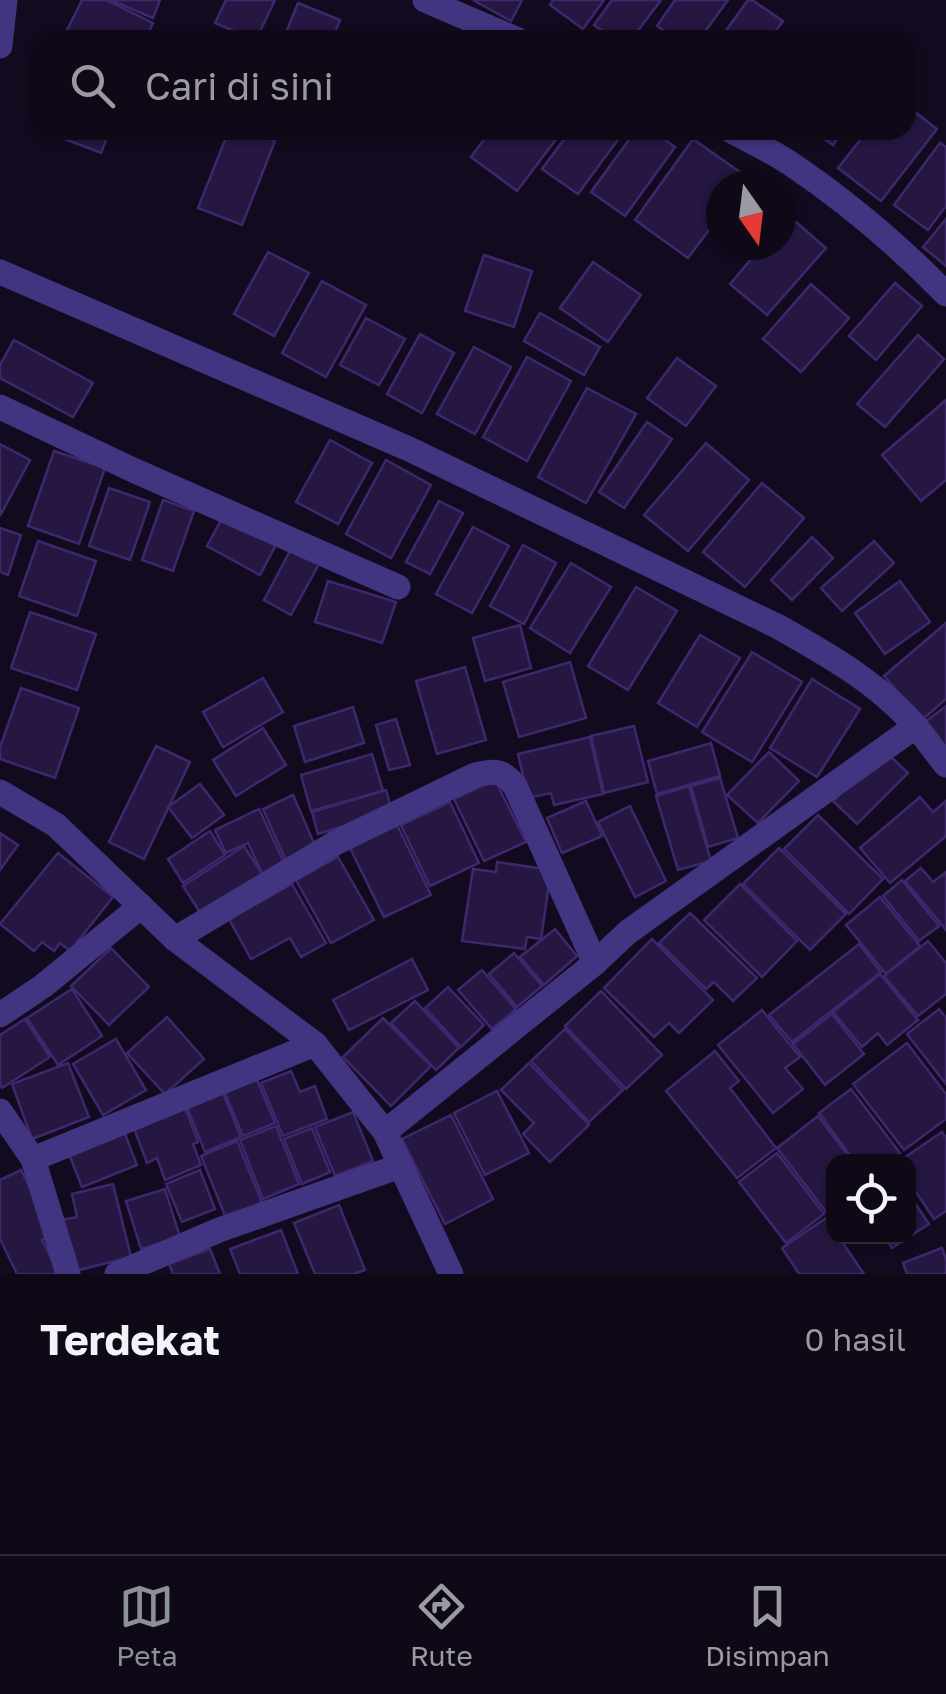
<!DOCTYPE html>
<html lang="id">
<head>
<meta charset="utf-8">
<style>
  body { margin:0; font-family:"Golos Text",sans-serif; background:#1c1624; color:#f1f3f6 }
  .controls { position:absolute; right:30px; bottom:30px; display:grid; overflow:hidden; border-radius:20px; box-shadow:0 2px 8px #0004 }
  .controls button { width:90px; height:90px; display:grid; place-items:center; padding:0; border:0; border-bottom:2px solid #2e2936; background:#0e0817; color:#f1f3f6; font:50px sans-serif }
  .compass { position:absolute; left:706px; top:170px; width:90px; height:90px; border-radius:50%; background:#0e0817; box-shadow:0 2px 8px #0004; rotate:166deg }
  .list { margin:0; padding:0; list-style:none }
  h2 { display:flex; justify-content:space-between; align-items:center; height:130px; margin:0; padding:0 40px; font-size:42px }
  h2 small { font-size:32px; font-weight:400; color:#9b9aa1 }
  .icon { flex:none; width:55px; height:55px; fill:none; stroke:currentColor; stroke-width:2; stroke-linecap:round; stroke-linejoin:round }
  .map { position:relative; flex:none; width:946px; height:1274px; overflow:hidden }
  .search { position:absolute; background:#0e0817; box-shadow:0 2px 8px #0004; left:30px; right:30px; top:30px; height:110px; display:flex; align-items:center; gap:25px; box-sizing:border-box; padding:0 35px; border-radius:30px; color:#9b9aa1; font-size:38px }
  .sheet { height:280px; background:#0e0817 }
  nav { display:flex; justify-content:space-around; align-items:center; box-sizing:border-box; height:140px; border-top:2px solid #2e2936; background:#0e0817; font-size:28px; color:#9b9aa1 }
  nav a { display:grid; justify-items:center; gap:5px }
  nav .on { color:#8c9099 }
  .map>svg:first-child { display:block }
  .building { fill:#251741; stroke:#3f276e; stroke-width:2.5 }
  .lines { fill:none; stroke-linecap:round; stroke-linejoin:round }
  .street { stroke:#413481; stroke-width:25 }
</style>
</head>
<body>
<div class="map">
<svg width="946" height="1274" viewBox="0 0 946 1274">
  <rect width="100%" height="100%" fill="#120b1f"/>
  <g class="building">
    <polygon points="82,0 106,0 153,23 145,40 62,40"/>
    <polygon points="110,0 160,0 153,18"/>
    <polygon points="226,0 275,0 256,40 215,23"/>
    <polygon points="473,0 522,0 511,21"/>
    <polygon points="553,0 604,0 583,29 550,5"/>
    <polygon points="612,0 661,0 631,40 615,40 594,25"/>
    <polygon points="675,0 728,0 699,40 676,40 657,26"/>
    <polygon points="748,0 752,0 783,21 769,40 719,40"/>
    <polygon points="298,3 340,20 332,40 283,40"/>
    <polygon points="906,105 937,129 881,201 838,168 868,130 906,130"/>
    <polygon points="41,130 110,130 101,153"/>
    <polygon points="229,130 246,130 275,141 242,225 198,208"/>
    <polygon points="491,130 563,130 517,191 471,157"/>
    <polygon points="571,130 625,130 578,194 542,169"/>
    <polygon points="636,130 651,130 675,147 625,216 591,192"/>
    <polygon points="811,130 844,130 833,145"/>
    <polygon points="693,139 747,177 742,185 721,185 721,214 688,258 635,220"/>
    <polygon points="940,143 946,147 946,206 928,230 894,205"/>
    <polygon points="789,216 826,248 767,315 730,284 763,245 781,245 781,225"/>
    <polygon points="946,219 946,266 923,247"/>
    <polygon points="268,252 309,273 274,336 234,314"/>
    <polygon points="484,255 532,271 514,327 465,311"/>
    <polygon points="593,262 641,295 608,342 560,308"/>
    <polygon points="322,281 366,305 326,377 282,353"/>
    <polygon points="895,283 922,306 876,360 849,336"/>
    <polygon points="811,284 849,318 801,372 763,339"/>
    <polygon points="540,313 600,347 584,375 524,341"/>
    <polygon points="366,318 405,339 379,385 340,365"/>
    <polygon points="420,334 454,353 422,413 387,394"/>
    <polygon points="918,335 944,359 885,427 857,404"/>
    <polygon points="14,340 93,383 73,417 0,378 0,365"/>
    <polygon points="474,347 511,367 475,434 437,414"/>
    <polygon points="527,357 571,381 527,461 483,437"/>
    <polygon points="677,358 716,386 686,426 647,398"/>
    <polygon points="587,388 636,414 586,503 538,477"/>
    <polygon points="946,400 946,480 921,501 882,455"/>
    <polygon points="647,422 672,439 624,508 599,492"/>
    <polygon points="330,440 372,463 338,524 296,502"/>
    <polygon points="706,443 749,480 688,551 644,515"/>
    <polygon points="0,444 30,460 0,516"/>
    <polygon points="54,451 105,468 79,544 28,526"/>
    <polygon points="386,460 431,485 391,558 346,534"/>
    <polygon points="762,483 804,518 745,587 703,552"/>
    <polygon points="109,488 150,502 130,560 89,546"/>
    <polygon points="163,500 194,511 173,571 142,560"/>
    <polygon points="439,501 463,513 430,574 406,562"/>
    <polygon points="224,515 277,543 260,575 207,546"/>
    <polygon points="473,527 509,546 472,613 436,594"/>
    <polygon points="0,528 21,535 8,575 0,572"/>
    <polygon points="812,537 833,558 792,600 771,580"/>
    <polygon points="38,541 96,561 77,616 19,596"/>
    <polygon points="874,541 894,563 842,611 821,588"/>
    <polygon points="523,545 556,563 524,624 490,606"/>
    <polygon points="291,549 319,564 291,615 264,600"/>
    <polygon points="571,563 611,587 570,653 530,628"/>
    <polygon points="328,581 396,602 382,643 315,622"/>
    <polygon points="900,581 930,622 885,654 855,613"/>
    <polygon points="636,587 677,611 628,690 588,666"/>
    <polygon points="30,612 96,634 77,690 11,668"/>
    <polygon points="946,623 946,699 922,720 884,676"/>
    <polygon points="520,625 531,668 485,681 473,638"/>
    <polygon points="700,635 740,658 697,727 658,703"/>
    <polygon points="752,652 802,682 752,762 702,732"/>
    <polygon points="570,662 586,718 519,737 503,682"/>
    <polygon points="465,667 486,740 437,754 416,681"/>
    <polygon points="263,678 283,712 223,747 203,712"/>
    <polygon points="812,679 860,709 817,777 770,748"/>
    <polygon points="21,688 79,708 55,778 0,759 0,747"/>
    <polygon points="946,706 946,748 925,722"/>
    <polygon points="353,707 364,743 305,762 294,726"/>
    <polygon points="396,719 410,765 389,770 376,725"/>
    <polygon points="634,726 648,782 604,793 591,736"/>
    <polygon points="263,728 286,765 236,796 213,760"/>
    <polygon points="590,737 603,794 554,805 551,793 528,798 518,754"/>
    <polygon points="711,743 720,776 657,794 648,761"/>
    <polygon points="156,746 190,762 144,859 109,842"/>
    <polygon points="884,750 908,773 857,824 833,801"/>
    <polygon points="769,752 799,781 758,823 727,795"/>
    <polygon points="372,754 383,791 311,811 301,775"/>
    <polygon points="720,778 738,838 708,847 691,786"/>
    <polygon points="495,780 526,842 484,861 454,799"/>
    <polygon points="200,784 224,815 192,838 168,807"/>
    <polygon points="689,786 711,861 678,870 656,796"/>
    <polygon points="386,790 392,812 318,834 312,812"/>
    <polygon points="293,795 317,850 287,863 263,809"/>
    <polygon points="920,797 933,812 946,801 946,836 890,883 860,848"/>
    <polygon points="586,801 602,836 562,853 547,818"/>
    <polygon points="450,802 479,863 430,886 401,825"/>
    <polygon points="630,806 666,881 635,897 598,822"/>
    <polygon points="259,809 285,865 263,875 248,843 226,853 215,830"/>
    <polygon points="818,815 883,879 849,914 784,849"/>
    <polygon points="397,825 431,895 384,917 350,848"/>
    <polygon points="210,831 225,855 183,883 168,859"/>
    <polygon points="0,833 18,845 0,870"/>
    <polygon points="244,846 264,877 203,917 183,886"/>
    <polygon points="779,848 846,914 810,950 743,884"/>
    <polygon points="58,853 113,897 70,951 60,943 54,951 42,942 34,951 0,924"/>
    <polygon points="338,857 374,920 331,943 296,880"/>
    <polygon points="497,862 551,870 541,939 527,937 525,949 462,941 473,869 496,872"/>
    <polygon points="921,868 933,882 946,872 946,930 905,881"/>
    <polygon points="902,880 939,926 919,941 883,896"/>
    <polygon points="292,884 326,943 301,957 290,938 251,959 229,919"/>
    <polygon points="740,884 797,941 762,977 704,920"/>
    <polygon points="880,897 920,946 886,974 846,925"/>
    <polygon points="690,913 757,978 733,1001 714,982 706,989 659,943"/>
    <polygon points="555,929 577,956 544,985 520,957"/>
    <polygon points="652,939 713,1000 679,1033 669,1023 654,1037 604,988"/>
    <polygon points="928,941 946,963 946,994 918,1016 884,976"/>
    <polygon points="859,944 881,972 792,1042 769,1015"/>
    <polygon points="111,948 149,987 109,1025 71,986"/>
    <polygon points="514,953 542,986 517,1007 489,974"/>
    <polygon points="412,959 428,990 349,1030 333,1000"/>
    <polygon points="482,970 516,1009 492,1029 458,990"/>
    <polygon points="880,974 918,1020 887,1045 878,1033 862,1047 833,1012"/>
    <polygon points="448,987 484,1025 461,1047 425,1008"/>
    <polygon points="72,989 102,1036 58,1065 27,1018"/>
    <polygon points="601,991 662,1055 626,1089 565,1026"/>
    <polygon points="415,1001 459,1048 436,1070 391,1023"/>
    <polygon points="939,1009 946,1018 946,1084 907,1034"/>
    <polygon points="762,1010 800,1057 785,1068 803,1089 773,1113 718,1045"/>
    <polygon points="832,1014 864,1054 825,1085 793,1044"/>
    <polygon points="167,1017 204,1059 165,1094 127,1053"/>
    <polygon points="383,1018 431,1066 391,1106 343,1057"/>
    <polygon points="25,1019 50,1057 2,1088 0,1084 0,1035"/>
    <polygon points="565,1029 623,1090 589,1122 531,1061"/>
    <polygon points="116,1039 146,1090 103,1115 73,1064"/>
    <polygon points="907,1043 946,1094 946,1119 904,1150 853,1084"/>
    <polygon points="715,1051 739,1081 730,1088 776,1148 737,1178 666,1091"/>
    <polygon points="68,1063 89,1117 32,1139 12,1084"/>
    <polygon points="529,1063 589,1125 550,1162 523,1134 534,1123 501,1090"/>
    <polygon points="291,1071 300,1092 315,1086 327,1119 283,1136 261,1083"/>
    <polygon points="254,1073 275,1123 243,1136 222,1086"/>
    <polygon points="221,1088 241,1137 205,1152 185,1102"/>
    <polygon points="851,1089 900,1153 889,1162 855,1162 819,1113"/>
    <polygon points="497,1091 529,1153 485,1175 454,1113"/>
    <polygon points="183,1102 198,1142 193,1144 201,1165 165,1180 157,1158 147,1163 132,1123"/>
    <polygon points="353,1112 373,1161 335,1176 315,1127"/>
    <polygon points="451,1115 493,1199 445,1224 402,1139"/>
    <polygon points="818,1116 853,1162 834,1162 834,1206 826,1212 777,1148"/>
    <polygon points="122,1126 137,1165 82,1187 67,1149"/>
    <polygon points="276,1126 299,1184 263,1199 240,1140"/>
    <polygon points="312,1128 330,1172 302,1184 284,1139"/>
    <polygon points="942,1132 946,1138 946,1211 934,1219 908,1180 908,1162 898,1162"/>
    <polygon points="237,1141 262,1203 226,1218 201,1156"/>
    <polygon points="777,1153 824,1214 786,1243 739,1182"/>
    <polygon points="21,1170 53,1235 42,1240 59,1274 17,1274 0,1239 0,1180"/>
    <polygon points="200,1170 215,1209 182,1222 166,1184"/>
    <polygon points="113,1184 131,1257 75,1271 62,1220 77,1217 72,1194"/>
    <polygon points="165,1189 180,1237 141,1249 126,1201"/>
    <polygon points="908,1193 929,1224 892,1248 884,1236 908,1236"/>
    <polygon points="339,1205 365,1270 354,1274 315,1274 294,1223"/>
    <polygon points="826,1218 834,1229 834,1236 838,1236 864,1274 799,1274 782,1248"/>
    <polygon points="281,1230 298,1274 240,1274 230,1249"/>
    <polygon points="942,1248 946,1260 946,1274 907,1274 903,1263"/>
    <polygon points="210,1249 220,1274 173,1274 169,1264"/>
  </g>
  <g class="lines">
    <g class="street">
      <polyline points="425,0 518,40"/>
      <polyline points="0,46 5,0"/>
      <path d="M730,130C750,141 772,151 791,164C846,201 899,246 946,294"/>
      <path d="M0,272L409,449L777,626C827,654 880,684 917,728C927,740 936,753 946,765"/>
      <polyline points="0,407 133,470 398,587"/>
      <polyline points="0,792 56,825 175,939 315,1044 385,1132 451,1274"/>
      <path d="M175,939L337,842L475,775C496,771 501,769 515,786L595,963"/>
      <polyline points="0,1015 43,986 141,906"/>
      <polyline points="0,1111 33,1159 68,1274"/>
      <polyline points="385,1132 595,963 628,932 916,726"/>
      <polyline points="33,1159 315,1044"/>
      <polyline points="117,1274 219,1230 400,1166"/>
    </g>
  </g>
</svg>
<div class="controls">
<button><svg class="icon" aria-label="locate" viewBox="0 0 24 24"><circle cx="12" cy="12" r="6"/><path d="M12 2v4M12 18v4M2 12h4M18 12h4"/></svg></button>
</div>
<svg class="compass" viewBox="-18 -18 36 36"><path d="M0-13l5 13h-10z" fill="#e53935"/><path d="M0 13l5-13h-10z" fill="#9b9aa1"/></svg>
<div class="search"><svg class="icon" aria-label="search" viewBox="0 0 24 24"><circle cx="10" cy="10" r="6"/><path d="M15 15l6 6"/></svg>Cari di sini</div>
</div>
<section class="sheet">
<h2>Terdekat<small>0 hasil</small></h2>
<ul class="list">
</ul>
</section>
<nav>
<a class="on"><svg class="icon" aria-label="map" viewBox="0 0 24 24"><path d="M3 6l6-2 6 2 6-2v14l-6 2-6-2-6 2zM9 4v14M15 6v14"/></svg>Peta</a>
<a><svg class="icon" aria-label="directions" viewBox="0 0 24 24"><path d="M12 3l9 9-9 9-9-9zM9 14v-3h6M13 9l2 2-2 2"/></svg>Rute</a>
<a><svg class="icon" aria-label="saved" viewBox="0 0 24 24"><path d="M7 4h10v16l-5-4-5 4z"/></svg>Disimpan</a>
</nav>
</body>
</html>
